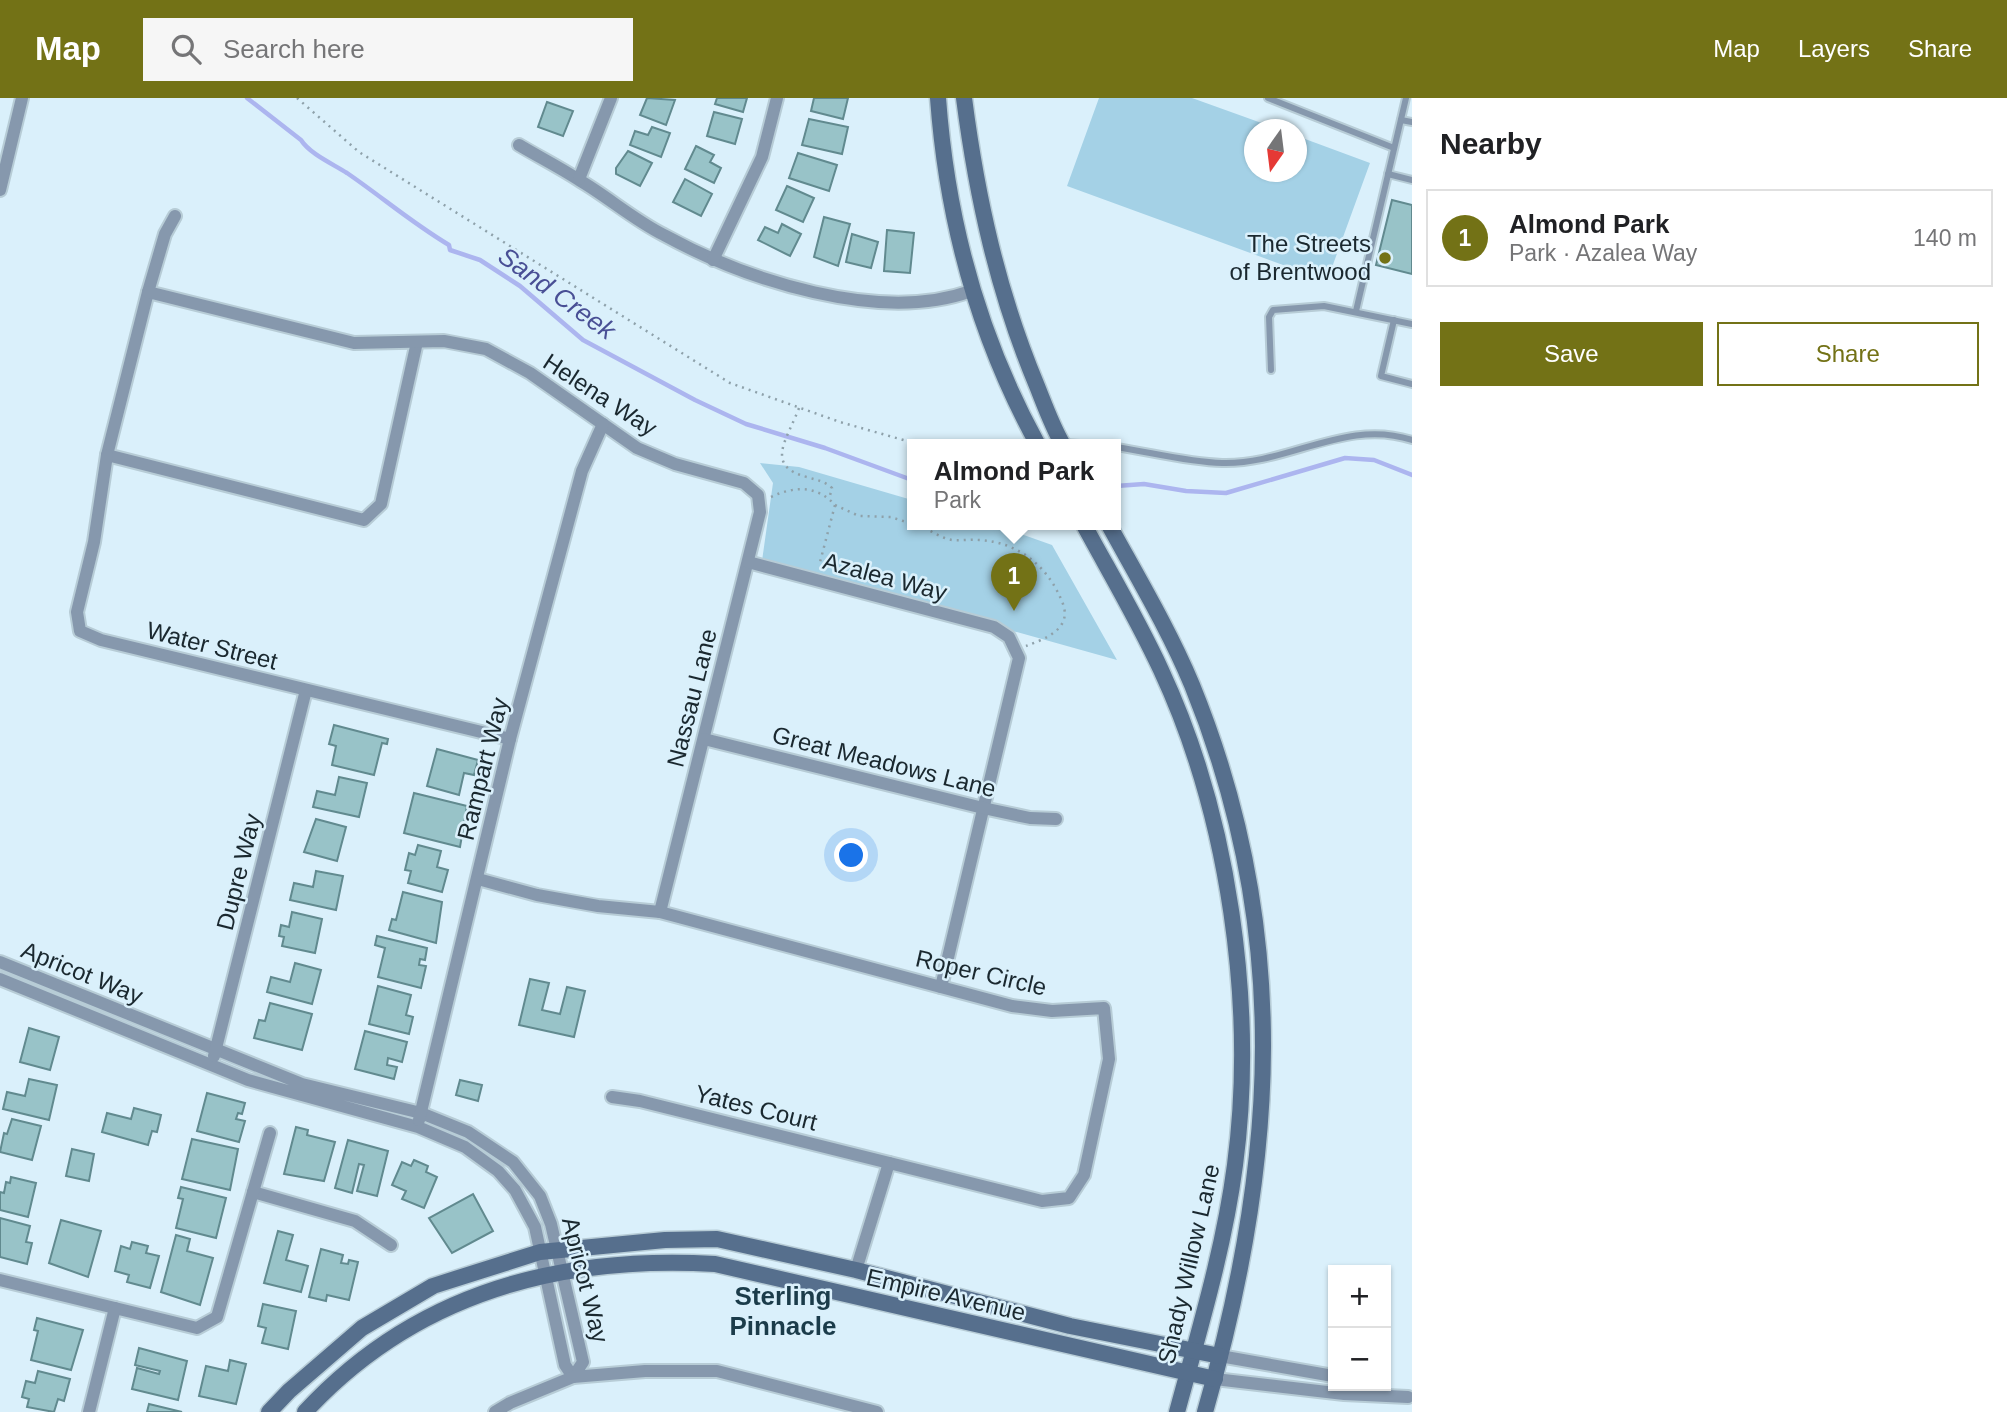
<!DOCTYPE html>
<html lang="en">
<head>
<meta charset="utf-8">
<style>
  body { margin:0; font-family:Helvetica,sans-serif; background:#f6f6f6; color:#202124 }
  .controls { position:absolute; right:21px; bottom:21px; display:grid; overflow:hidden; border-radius:0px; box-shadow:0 2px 5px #0004 }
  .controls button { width:63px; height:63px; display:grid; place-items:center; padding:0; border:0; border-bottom:2px solid #e0e0e0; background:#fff; color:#202124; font:35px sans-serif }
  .compass { position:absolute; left:1244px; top:21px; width:63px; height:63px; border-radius:50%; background:#fff; box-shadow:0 2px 5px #0004; rotate:194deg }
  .you { position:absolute; left:852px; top:758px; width:24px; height:24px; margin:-18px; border:5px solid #fff; border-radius:50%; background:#1a73e8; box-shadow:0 0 0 10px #1a73e833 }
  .badge { display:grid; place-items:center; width:46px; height:46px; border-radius:50%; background:#737216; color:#fff; font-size:23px; font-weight:700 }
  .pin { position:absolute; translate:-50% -58px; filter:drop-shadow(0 2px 4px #0008) }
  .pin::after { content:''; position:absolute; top:37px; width:24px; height:21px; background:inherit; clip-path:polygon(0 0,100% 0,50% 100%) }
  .popup { position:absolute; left:907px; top:341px; width:214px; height:91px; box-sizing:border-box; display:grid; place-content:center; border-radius:0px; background:#fff; filter:drop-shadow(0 2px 5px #0005); font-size:23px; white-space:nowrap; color:#757577 }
  .popup b { font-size:26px; color:#202124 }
  .popup::after { content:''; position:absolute; left:50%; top:100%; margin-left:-14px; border:14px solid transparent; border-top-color:#fff }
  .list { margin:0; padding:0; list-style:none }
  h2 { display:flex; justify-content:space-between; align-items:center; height:91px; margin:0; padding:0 28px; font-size:30px }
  h2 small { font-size:23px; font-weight:400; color:#757577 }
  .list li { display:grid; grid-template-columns:46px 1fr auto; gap:21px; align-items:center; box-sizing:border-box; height:98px; margin:0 14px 14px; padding:0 14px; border:2px solid #e0e0e0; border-radius:0px }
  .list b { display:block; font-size:26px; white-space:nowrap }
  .list p { margin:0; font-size:23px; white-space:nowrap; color:#757577 }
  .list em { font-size:23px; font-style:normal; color:#757577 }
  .actions { display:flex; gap:14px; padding:21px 28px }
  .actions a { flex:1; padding:16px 0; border:2px solid #737216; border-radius:0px; text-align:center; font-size:24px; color:#737216 }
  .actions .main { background:#737216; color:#fff }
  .icon { flex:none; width:38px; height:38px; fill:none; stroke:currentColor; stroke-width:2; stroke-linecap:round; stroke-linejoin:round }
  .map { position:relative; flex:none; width:1412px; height:1314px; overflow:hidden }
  header { display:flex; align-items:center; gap:42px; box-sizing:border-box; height:98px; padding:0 35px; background:#737216; color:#fff }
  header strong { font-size:33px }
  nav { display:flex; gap:38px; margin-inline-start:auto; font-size:24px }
  .search { width:490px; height:63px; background:#f6f6f6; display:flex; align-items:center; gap:18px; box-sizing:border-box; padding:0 24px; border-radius:0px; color:#757577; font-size:26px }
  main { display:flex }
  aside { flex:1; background:#fff }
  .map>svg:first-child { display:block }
  .green { fill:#a4d1e6 }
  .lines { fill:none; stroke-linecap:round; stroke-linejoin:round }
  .stream { stroke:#acb5ef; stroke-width:4.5 }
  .building { fill:#98c3c8; stroke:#618a8f; stroke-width:2 }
  .lane-casing { stroke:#b7ccd6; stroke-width:10 }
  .street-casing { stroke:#b7ccd6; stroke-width:16 }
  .secondary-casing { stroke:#b7ccd6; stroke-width:19 }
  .path { stroke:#8ea1aa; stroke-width:2.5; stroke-dasharray:2 5; stroke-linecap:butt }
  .lane { stroke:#8698ad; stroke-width:6 }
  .street { stroke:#8698ad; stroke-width:12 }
  .secondary { stroke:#566f8d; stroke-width:16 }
  .poi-dot { fill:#737216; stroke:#daf0fb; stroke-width:2.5 }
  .labels { text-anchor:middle; stroke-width:5; stroke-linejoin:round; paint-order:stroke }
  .poi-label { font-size:24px; fill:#1a282f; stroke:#daf0fb; text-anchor:end }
  .street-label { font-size:24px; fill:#1a282f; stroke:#daf0fb }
  .water-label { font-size:26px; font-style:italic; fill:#494f95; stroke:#daf0fb }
  .neighbourhood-label { font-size:26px; font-weight:bold; fill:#1b3c4a; stroke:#daf0fb }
</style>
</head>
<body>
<header>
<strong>Map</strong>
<div class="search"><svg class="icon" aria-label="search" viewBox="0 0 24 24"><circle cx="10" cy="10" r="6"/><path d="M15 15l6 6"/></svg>Search here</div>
<nav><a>Map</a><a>Layers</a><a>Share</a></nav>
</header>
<main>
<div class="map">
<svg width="1412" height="1314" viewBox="0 0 1412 1314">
  <rect width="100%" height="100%" fill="#daf0fb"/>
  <g class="green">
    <polygon points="1099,0 1192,0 1278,31 1254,32 1254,74 1296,74 1297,38 1370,65 1327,183 1067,88"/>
    <polygon points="760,365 799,369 912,402 912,427 995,427 1052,447 1117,562 762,463 773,385"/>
  </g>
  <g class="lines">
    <g class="stream">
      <path d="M247,0L301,42C310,56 333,66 347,75C382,99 412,125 449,147L450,152L480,162L520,188L583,242L695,302L746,326L825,350L912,382"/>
      <polyline points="1116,388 1144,386 1186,393 1226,395 1345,360 1374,362 1412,377"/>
    </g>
  </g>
  <g class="building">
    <polygon points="647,0 675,2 666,27 640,17"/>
    <polygon points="717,0 747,0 743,14 715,6"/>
    <polygon points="814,0 848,0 843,21 811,13"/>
    <polygon points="547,4 573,13 563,38 538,29"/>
    <polygon points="714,14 742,21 735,46 707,38"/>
    <polygon points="809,21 848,29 842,56 802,47"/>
    <polygon points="652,29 670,35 661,59 630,47 635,33 648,37"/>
    <polygon points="696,48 714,57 710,64 721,70 714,85 685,71"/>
    <polygon points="628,53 652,65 640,88 616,76 616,70"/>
    <polygon points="798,55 837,67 829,93 789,80"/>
    <polygon points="685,81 712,96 701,118 673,104"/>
    <polygon points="787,88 814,100 803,124 776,112"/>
    <polygon points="1392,102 1412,107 1412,176 1376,167"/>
    <polygon points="824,119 850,126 838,168 814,159"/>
    <polygon points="782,126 801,136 790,158 758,142 765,129 778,135"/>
    <polygon points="887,132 914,135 910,175 884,173"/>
    <polygon points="852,136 878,144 871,170 846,164"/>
    <polygon points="334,627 388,641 387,646 382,645 374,677 332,667 336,648 329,646"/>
    <polygon points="437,651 478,662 474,677 464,675 459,697 427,688"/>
    <polygon points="339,679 367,685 359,719 313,709 317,693 335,697"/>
    <polygon points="414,695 467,708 460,749 404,735"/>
    <polygon points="316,721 346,729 337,763 304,754"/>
    <polygon points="418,747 441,753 437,769 448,772 442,794 408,785 411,773 405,772 409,755 415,757"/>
    <polygon points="316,773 343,778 336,812 290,802 294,785 313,789"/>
    <polygon points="403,794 442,804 436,845 389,832 392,821 396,822"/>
    <polygon points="292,814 322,821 315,855 282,848 284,839 279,838 281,827 289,829"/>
    <polygon points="377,838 427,850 425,862 420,861 419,867 426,868 421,890 378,879 385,850 375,847"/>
    <polygon points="295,865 321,872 312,906 267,894 271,879 290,884"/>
    <polygon points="530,881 549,885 542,912 560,916 567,889 585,893 574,939 519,927"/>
    <polygon points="378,888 411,897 406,917 413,919 409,936 369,926"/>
    <polygon points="270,905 312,916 302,952 254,940 259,922 265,923"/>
    <polygon points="29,930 59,939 50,972 20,964"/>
    <polygon points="365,933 407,944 402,964 388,960 387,967 397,969 394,981 355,971"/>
    <polygon points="29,981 57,987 49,1022 3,1011 7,994 25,998"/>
    <polygon points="460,982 482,987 478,1003 456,997"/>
    <polygon points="207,995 245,1005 242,1016 238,1015 236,1021 245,1023 239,1044 197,1033"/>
    <polygon points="134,1010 161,1017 157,1034 152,1033 148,1047 102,1034 107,1015 131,1021"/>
    <polygon points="12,1021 41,1028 32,1062 0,1054 4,1035 7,1036"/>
    <polygon points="296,1029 308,1032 307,1037 335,1044 324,1083 284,1076"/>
    <polygon points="192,1041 238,1051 230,1092 182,1081"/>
    <polygon points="348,1042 388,1053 377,1098 357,1093 364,1067 359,1066 352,1095 335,1090"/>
    <polygon points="72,1051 94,1056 89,1083 66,1078"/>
    <polygon points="414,1062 428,1068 426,1074 437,1079 424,1110 402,1101 406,1093 392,1087 402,1064 411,1068"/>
    <polygon points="11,1079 36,1085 28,1119 0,1112 0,1094 4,1095 6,1084 10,1085"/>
    <polygon points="181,1089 226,1100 216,1140 176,1130 183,1101 178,1100"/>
    <polygon points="473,1096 493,1133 452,1155 429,1120"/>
    <polygon points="0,1120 30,1128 26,1144 32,1145 27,1166 0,1159"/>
    <polygon points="61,1122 101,1133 88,1179 49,1165"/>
    <polygon points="278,1133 293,1137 286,1162 308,1168 301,1194 264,1185"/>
    <polygon points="176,1137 190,1141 187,1153 213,1160 200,1207 161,1194"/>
    <polygon points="132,1144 148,1148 146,1155 159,1158 150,1190 127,1184 129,1177 115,1173 121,1148 130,1151"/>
    <polygon points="321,1151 343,1157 341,1165 348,1166 349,1162 358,1164 349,1202 327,1197 326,1203 309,1199"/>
    <polygon points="263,1206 296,1213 288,1251 262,1245 266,1230 258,1228"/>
    <polygon points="37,1220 83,1232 71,1272 31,1262 38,1233 34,1232"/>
    <polygon points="139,1250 187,1263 178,1302 132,1291 137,1270 159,1276 160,1273 135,1267"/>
    <polygon points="230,1262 246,1266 236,1306 199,1298 206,1268 228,1273"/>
    <polygon points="38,1273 70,1281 64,1303 58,1301 54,1314 27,1309 29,1301 22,1299 26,1283 35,1285"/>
    <polygon points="149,1306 182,1314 147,1314"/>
  </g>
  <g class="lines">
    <defs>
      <g id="lane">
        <polyline points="1268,0 1394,50"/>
        <polyline points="1401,22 1412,24"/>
        <polyline points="1388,76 1412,82"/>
        <polyline points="1356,213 1406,0"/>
        <polyline points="1394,222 1381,278 1412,286"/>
        <polyline points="1271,272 1269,219 1273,212 1324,208 1412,226"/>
        <polyline points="1062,345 1098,347"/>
        <path d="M1116,349C1150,354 1187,364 1222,365C1288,367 1346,320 1412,342"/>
      </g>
      <g id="street">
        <path d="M519,47C539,59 559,69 579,82C608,99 634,122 664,137C746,182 880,226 971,193"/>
        <polyline points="579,81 611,0"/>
        <polyline points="0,92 22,0"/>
        <polyline points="175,118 165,136 148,194 107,357 364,422 381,406 417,244"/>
        <polyline points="713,162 762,59 777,0"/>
        <polyline points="148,194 354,245 444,243 486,251 530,275 637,350 675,366 744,385 758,397 760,414 660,814"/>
        <polyline points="107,357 94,444 77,514 80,533 101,542 510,641"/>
        <polyline points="748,464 994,529 1009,539 1019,560 941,889"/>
        <polyline points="704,641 983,710 1030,720 1056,721"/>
        <polyline points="478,781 537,797 598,808 660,814 1012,908 1052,913 1104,910 1109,961 1084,1077 1069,1100 1042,1103 640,1003 612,999"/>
        <polyline points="0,864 302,986 421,1015 468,1034 513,1064 540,1098 551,1126 583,1264 573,1279 565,1267 535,1129 515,1092 498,1073 465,1049 418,1029 248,982 0,881"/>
        <polyline points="214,958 306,592"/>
        <polyline points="419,1022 510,641 582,373 603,326"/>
        <polyline points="253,1094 355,1123 391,1147"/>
        <polyline points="856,1172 889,1065"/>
        <polyline points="0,1182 197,1230 217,1219 270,1035"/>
        <polyline points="1220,1258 1333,1278"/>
        <polyline points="1215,1281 1344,1296 1408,1299"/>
        <polyline points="89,1314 115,1210"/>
        <polyline points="495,1314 510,1305 573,1279 645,1273 717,1273 877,1314"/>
      </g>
      <g id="secondary">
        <path d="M938,0C947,124 978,238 1038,347"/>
        <path d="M964,0C977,100 998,195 1037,288C1045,308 1052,328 1063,347"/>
        <path d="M1084,427C1110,475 1138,522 1161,572C1229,718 1256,908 1235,1067C1224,1151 1199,1233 1177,1314"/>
        <path d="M1109,427C1138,480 1169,532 1192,587C1292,833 1277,1064 1205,1314"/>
        <polyline points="269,1314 289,1293 362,1230 433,1188 540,1154 665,1142 717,1141 856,1172 1070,1228 1220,1258"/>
        <path d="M305,1314C414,1196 559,1157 715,1166L1215,1281"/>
      </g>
    </defs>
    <use href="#lane" class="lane-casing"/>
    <use href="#street" class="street-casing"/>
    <use href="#secondary" class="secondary-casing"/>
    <g class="path">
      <polyline points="297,0 359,54 730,285 840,324 921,347"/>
      <path d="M799,310C787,342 764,368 807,379C816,382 825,383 832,390L829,401"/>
      <path d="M771,399C794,388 817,387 835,407L819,468"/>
      <polyline points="835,407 859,418 891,419 912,426"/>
      <path d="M918,427C929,431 940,440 952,442C961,443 970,441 979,442C1019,444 1049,469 1063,506C1072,531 1045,541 1026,548"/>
    </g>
    <use href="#lane" class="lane"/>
    <use href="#street" class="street"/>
    <use href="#secondary" class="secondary"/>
  </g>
  <circle class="poi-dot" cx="1385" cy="160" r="7"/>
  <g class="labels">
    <g class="poi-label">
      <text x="1371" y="154">The Streets<tspan x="1371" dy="28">of Brentwood</tspan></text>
    </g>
    <g class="street-label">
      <text transform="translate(600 297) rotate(33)" y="8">Helena Way</text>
      <text transform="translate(885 479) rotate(15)" y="8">Azalea Way</text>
      <text transform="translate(212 548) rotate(14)" y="8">Water Street</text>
      <text transform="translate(692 600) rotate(-76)" y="8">Nassau Lane</text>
      <text transform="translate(884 664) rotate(14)" y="8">Great Meadows Lane</text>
      <text transform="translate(483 671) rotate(-76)" y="8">Rampart Way</text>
      <text transform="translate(239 774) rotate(-76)" y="8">Dupre Way</text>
      <text transform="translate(82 875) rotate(22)" y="8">Apricot Way</text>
      <text transform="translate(981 875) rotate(13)" y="8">Roper Circle</text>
      <text transform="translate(756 1010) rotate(14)" y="8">Yates Court</text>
      <text transform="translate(1189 1166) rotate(-77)" y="8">Shady Willow Lane</text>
      <text transform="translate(585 1182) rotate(76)" y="8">Apricot Way</text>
      <text transform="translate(946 1197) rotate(13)" y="8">Empire Avenue</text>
    </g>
    <g class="water-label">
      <text transform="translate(557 195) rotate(36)" y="9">Sand Creek</text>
    </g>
    <g class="neighbourhood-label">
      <text x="783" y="1207">Sterling<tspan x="783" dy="30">Pinnacle</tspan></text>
    </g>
  </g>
</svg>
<div class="controls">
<button>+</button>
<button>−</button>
</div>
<svg class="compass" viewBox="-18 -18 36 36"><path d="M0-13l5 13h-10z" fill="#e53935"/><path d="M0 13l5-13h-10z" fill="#757577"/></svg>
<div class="you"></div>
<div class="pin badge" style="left:1014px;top:513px">1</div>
<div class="popup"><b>Almond Park</b>Park</div>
</div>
<aside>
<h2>Nearby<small></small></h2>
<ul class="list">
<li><span class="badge">1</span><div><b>Almond Park</b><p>Park · Azalea Way</p></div><em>140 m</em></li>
</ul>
<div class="actions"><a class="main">Save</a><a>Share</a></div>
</aside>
</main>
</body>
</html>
